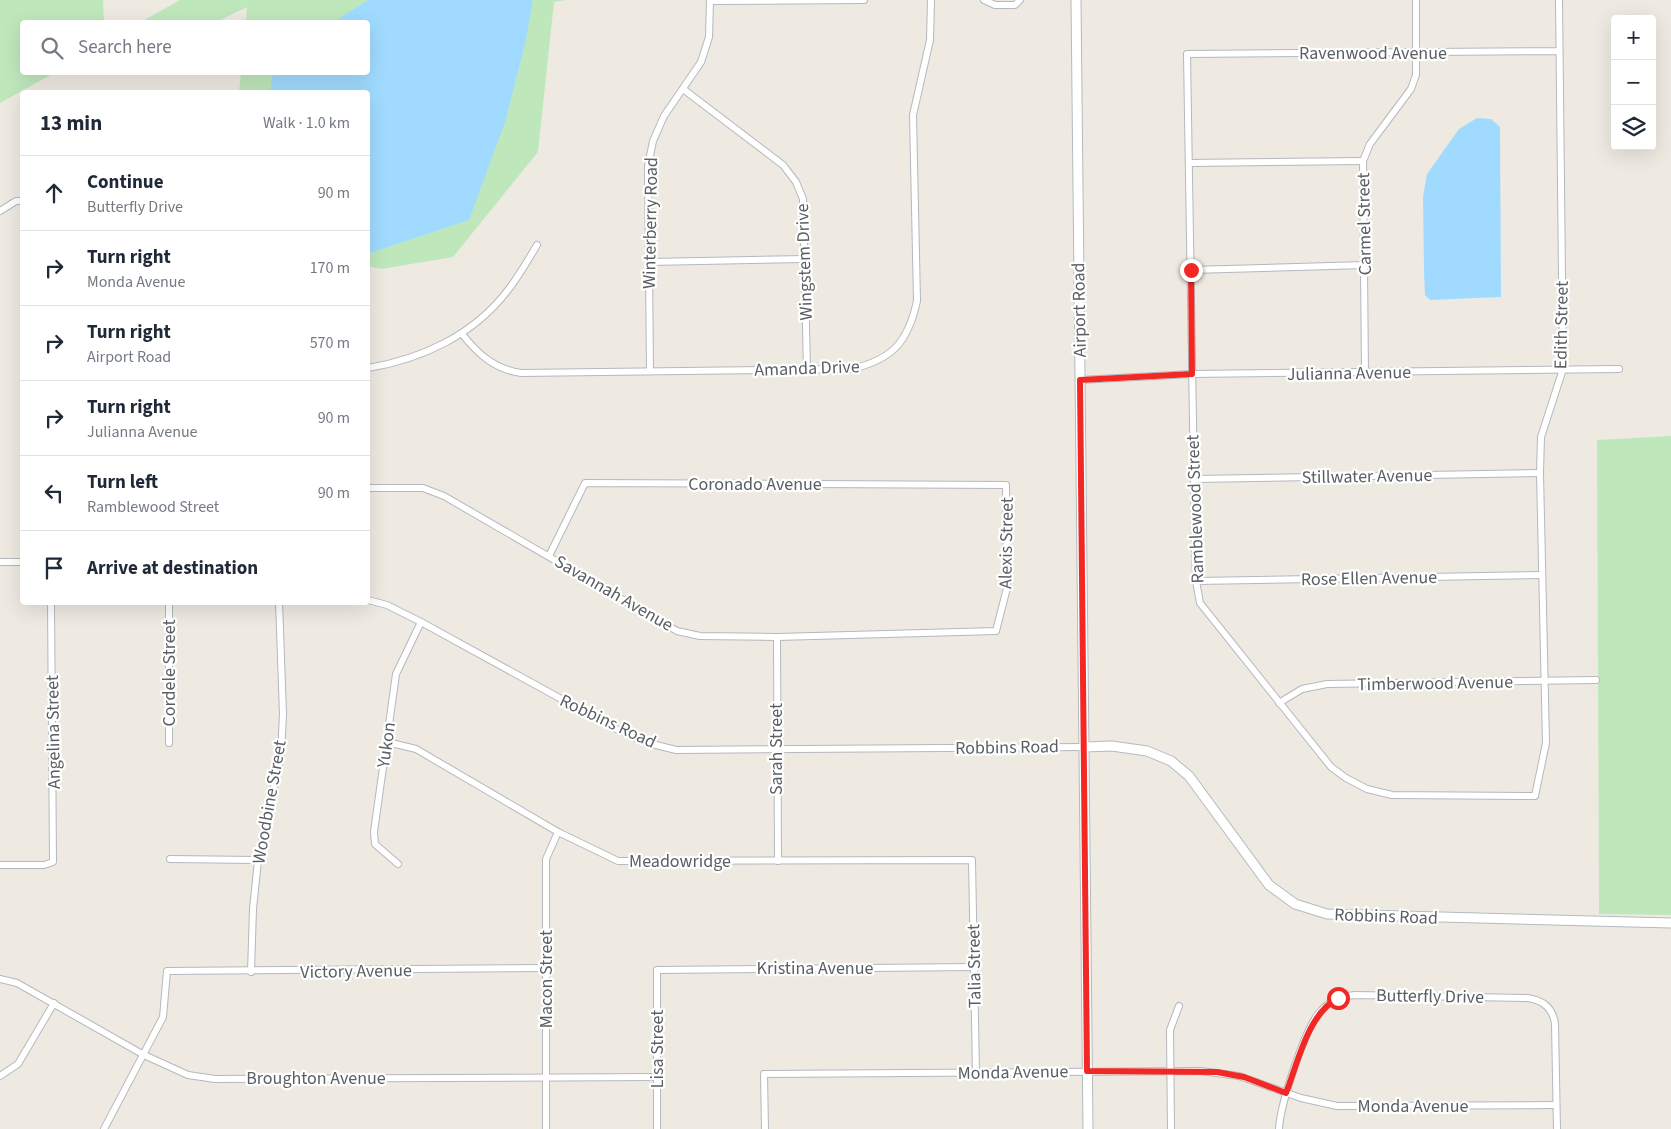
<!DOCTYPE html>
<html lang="en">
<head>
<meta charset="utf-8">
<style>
  body { margin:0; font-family:"Source Sans 3",sans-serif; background:#f6f6f7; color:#1f2937 }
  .controls { position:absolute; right:15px; top:15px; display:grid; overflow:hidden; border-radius:5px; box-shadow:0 5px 20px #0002 }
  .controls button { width:45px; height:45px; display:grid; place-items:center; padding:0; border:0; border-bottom:1px solid #e0e1e3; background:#fff; color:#1f2937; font:25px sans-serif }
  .stop { position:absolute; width:15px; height:15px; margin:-11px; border:4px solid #f22824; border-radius:50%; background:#fff }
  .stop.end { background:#f22824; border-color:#fff; box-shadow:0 1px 5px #0008 }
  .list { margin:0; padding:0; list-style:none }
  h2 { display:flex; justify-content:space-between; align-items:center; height:65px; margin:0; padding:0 20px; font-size:21px }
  h2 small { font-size:16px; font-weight:400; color:#747a83 }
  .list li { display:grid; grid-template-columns:32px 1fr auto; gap:15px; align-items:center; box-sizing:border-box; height:75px; padding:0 20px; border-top:1px solid #e0e1e3 }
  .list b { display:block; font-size:19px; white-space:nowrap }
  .list p { margin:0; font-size:16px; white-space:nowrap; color:#747a83 }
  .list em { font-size:16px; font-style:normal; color:#747a83 }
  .icon { flex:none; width:28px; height:28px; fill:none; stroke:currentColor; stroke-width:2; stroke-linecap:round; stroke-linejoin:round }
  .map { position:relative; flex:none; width:1671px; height:1129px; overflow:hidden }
  .search { position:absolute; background:#fff; box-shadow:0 5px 20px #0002; left:20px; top:20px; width:350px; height:55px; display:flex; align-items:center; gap:12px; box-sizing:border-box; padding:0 18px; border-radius:5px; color:#747a83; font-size:19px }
  .panel { position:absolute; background:#fff; box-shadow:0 5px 20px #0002; left:20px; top:90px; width:350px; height:515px; border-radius:5px }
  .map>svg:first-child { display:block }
  .green { fill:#bfe7bc }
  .water { fill:#a0dbff }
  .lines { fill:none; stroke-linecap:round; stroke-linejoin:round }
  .street-casing { stroke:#b5b8bd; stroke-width:8 }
  .secondary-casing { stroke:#b5babf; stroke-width:11 }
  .street { stroke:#fff; stroke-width:6 }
  .secondary { stroke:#fff; stroke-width:9 }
  .route { stroke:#f22824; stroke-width:6 }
  .labels { text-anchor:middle; stroke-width:4.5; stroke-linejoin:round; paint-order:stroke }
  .street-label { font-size:18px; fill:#5a5f63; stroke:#fff }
</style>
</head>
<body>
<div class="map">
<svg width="1671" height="1129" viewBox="0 0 1671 1129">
  <rect width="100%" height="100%" fill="#eeeae2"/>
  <g class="green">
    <polygon points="0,0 103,0 104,22 22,22 22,72 54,73 0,103"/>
    <polygon points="180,0 566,0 554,2 538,152 453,257 381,269 368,266 368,92 239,92 241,73 368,72 368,22 246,22 247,7 216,22 141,22"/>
    <polygon points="1671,436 1671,915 1599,914 1597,440"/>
  </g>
  <g class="water">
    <polygon points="368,0 533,0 525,44 505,122 469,220 370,253 368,253 368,92 270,92 273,73 368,72 368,22 334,22"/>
    <polygon points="1477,118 1491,119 1500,127 1501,297 1430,300 1425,295 1424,272 1423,197 1427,174 1459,129"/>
  </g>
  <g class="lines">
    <defs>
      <g id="street">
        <polyline points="984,0 995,5 1015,5 1020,0"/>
        <polyline points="1559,0 1563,369 1541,437 1540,473 1546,743 1535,796 1392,795 1367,789 1346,778 1331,767 1200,603 1196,581 1195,544 1187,54 1559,51"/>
        <polyline points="710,1 864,0"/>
        <polyline points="683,89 783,165 796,182 803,199 807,370"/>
        <polyline points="1190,163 1363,161"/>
        <polyline points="0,211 16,201 22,201"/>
        <polyline points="649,262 805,259"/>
        <polyline points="1191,270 1365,265"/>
        <path d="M462,334C478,354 494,369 521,373L852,369C893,359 908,342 917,301L913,115L930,40L931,0"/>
        <path d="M368,368C422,359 474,335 508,290C519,276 528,260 537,245"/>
        <polyline points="650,371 648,166 653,141 664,116 701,62 709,37 710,0"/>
        <polyline points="1365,373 1363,161 1370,144 1411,89 1416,75 1416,0"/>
        <polyline points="1080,380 1192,374 1619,369"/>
        <polyline points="1194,479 1540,473"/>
        <polyline points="368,488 423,488 444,496 677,631 700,636 777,637 996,631 1007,588 1006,485 585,483 549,556"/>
        <polyline points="0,562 22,562"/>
        <polyline points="1196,581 1542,575"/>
        <polyline points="368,600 387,605 421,622 614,728 644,742 676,750 1084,747"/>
        <polyline points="169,602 169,743"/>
        <polyline points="777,637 778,861"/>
        <polyline points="1279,703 1302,689 1327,684 1596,680"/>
        <polyline points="387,742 416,749 558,832 618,861 972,860 976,1073"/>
        <polyline points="170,859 258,860"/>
        <polyline points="398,864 375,844 374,832 396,674 421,622"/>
        <polyline points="0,865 44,865 53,862 51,602"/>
        <polyline points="251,972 253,909 258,860 281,755 283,714 279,602"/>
        <polyline points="0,979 17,983 144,1055 188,1075 215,1079 656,1077"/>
        <polyline points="0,1076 18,1064 54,1003"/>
        <polyline points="104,1129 163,1017 167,971 545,968"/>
        <polyline points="546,1129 546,859 558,832"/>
        <polyline points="657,1129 657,970 974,967"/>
        <polyline points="765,1129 764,1074 1201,1071 1239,1076 1301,1098 1337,1106 1556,1105"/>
        <polyline points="1171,1129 1170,1030 1179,1006"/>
        <path d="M1279,1129C1280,1106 1304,1031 1319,1013C1328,1002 1341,996 1355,995L1527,998C1543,1000 1553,1008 1555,1024L1557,1129"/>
      </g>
      <g id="secondary">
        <polyline points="1076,0 1088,1129"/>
        <polyline points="1084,747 1112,746 1147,751 1171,761 1189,776 1269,885 1295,904 1327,914 1671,923"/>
      </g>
    </defs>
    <use href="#street" class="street-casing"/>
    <use href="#secondary" class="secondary-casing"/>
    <use href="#street" class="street"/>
    <use href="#secondary" class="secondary"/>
  </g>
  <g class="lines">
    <path class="route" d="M1191,270L1192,374L1080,380L1087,1071L1217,1072L1244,1077L1286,1093C1298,1062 1308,1014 1338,998"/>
  </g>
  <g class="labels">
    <g class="street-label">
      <text x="1373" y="59">Ravenwood Avenue</text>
      <text transform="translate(650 223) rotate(-89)" y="6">Winterberry Road</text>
      <text transform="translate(1364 224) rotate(-91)" y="6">Carmel Street</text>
      <text transform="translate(804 262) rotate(-92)" y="6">Wingstem Drive</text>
      <text transform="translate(1079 310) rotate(-91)" y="6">Airport Road</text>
      <text transform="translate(1561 325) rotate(-89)" y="6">Edith Street</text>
      <text transform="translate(807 368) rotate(-2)" y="6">Amanda Drive</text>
      <text transform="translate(1349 373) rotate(-1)" y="6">Julianna Avenue</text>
      <text transform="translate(1367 476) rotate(-1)" y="6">Stillwater Avenue</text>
      <text x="755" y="490">Coronado Avenue</text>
      <text transform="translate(1195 509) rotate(-92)" y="6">Ramblewood Street</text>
      <text transform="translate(1006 543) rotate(-89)" y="6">Alexis Street</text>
      <text transform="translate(1369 578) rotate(-1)" y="6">Rose Ellen Avenue</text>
      <text transform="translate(614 593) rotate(30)" y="6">Savannah Avenue</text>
      <text transform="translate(169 673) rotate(-90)" y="6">Cordele Street</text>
      <text transform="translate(1435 683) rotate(-1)" y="6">Timberwood Avenue</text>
      <text transform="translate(608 721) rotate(25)" y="6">Robbins Road</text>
      <text transform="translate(53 732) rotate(-91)" y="6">Angelina Street</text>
      <text transform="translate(386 745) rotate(-82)" y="6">Yukon</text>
      <text transform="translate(1007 747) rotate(-1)" y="6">Robbins Road</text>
      <text transform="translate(776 749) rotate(-90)" y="6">Sarah Street</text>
      <text transform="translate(269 802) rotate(-80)" y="6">Woodbine Street</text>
      <text x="680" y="867">Meadowridge</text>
      <text transform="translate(1386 916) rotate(2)" y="6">Robbins Road</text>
      <text transform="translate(974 966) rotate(-91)" y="6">Talia Street</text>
      <text x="815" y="974">Kristina Avenue</text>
      <text transform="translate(356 971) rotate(-1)" y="6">Victory Avenue</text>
      <text transform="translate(546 979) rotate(-90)" y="6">Macon Street</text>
      <text transform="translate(1430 996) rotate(1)" y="6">Butterfly Drive</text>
      <text transform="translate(657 1049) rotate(-90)" y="6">Lisa Street</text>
      <text transform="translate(1013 1072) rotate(-1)" y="6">Monda Avenue</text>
      <text x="316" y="1084">Broughton Avenue</text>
      <text x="1413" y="1112">Monda Avenue</text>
    </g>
  </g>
</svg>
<div class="controls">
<button>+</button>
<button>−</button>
<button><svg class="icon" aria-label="layers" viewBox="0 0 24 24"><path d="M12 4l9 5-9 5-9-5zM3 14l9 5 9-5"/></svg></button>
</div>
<div class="stop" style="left:1338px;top:998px"></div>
<div class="stop end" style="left:1191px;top:270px"></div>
<div class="search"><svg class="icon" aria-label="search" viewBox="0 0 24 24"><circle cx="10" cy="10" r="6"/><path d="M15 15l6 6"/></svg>Search here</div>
<section class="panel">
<h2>13 min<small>Walk · 1.0 km</small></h2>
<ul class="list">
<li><svg class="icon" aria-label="ahead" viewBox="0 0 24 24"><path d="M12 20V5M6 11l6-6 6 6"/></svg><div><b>Continue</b><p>Butterfly Drive</p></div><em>90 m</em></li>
<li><svg class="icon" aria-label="right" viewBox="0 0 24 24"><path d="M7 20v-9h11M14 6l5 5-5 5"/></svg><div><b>Turn right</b><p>Monda Avenue</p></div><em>170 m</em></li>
<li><svg class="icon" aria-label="right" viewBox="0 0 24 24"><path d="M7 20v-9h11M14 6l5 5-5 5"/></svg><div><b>Turn right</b><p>Airport Road</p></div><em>570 m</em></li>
<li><svg class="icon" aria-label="right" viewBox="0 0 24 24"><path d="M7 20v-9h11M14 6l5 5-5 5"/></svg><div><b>Turn right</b><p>Julianna Avenue</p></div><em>90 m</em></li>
<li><svg class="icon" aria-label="left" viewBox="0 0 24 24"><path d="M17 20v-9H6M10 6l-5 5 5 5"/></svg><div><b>Turn left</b><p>Ramblewood Street</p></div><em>90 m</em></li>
<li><svg class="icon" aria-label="arrive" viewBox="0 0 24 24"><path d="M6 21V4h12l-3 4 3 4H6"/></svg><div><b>Arrive at destination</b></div></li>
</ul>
</section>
</div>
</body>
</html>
